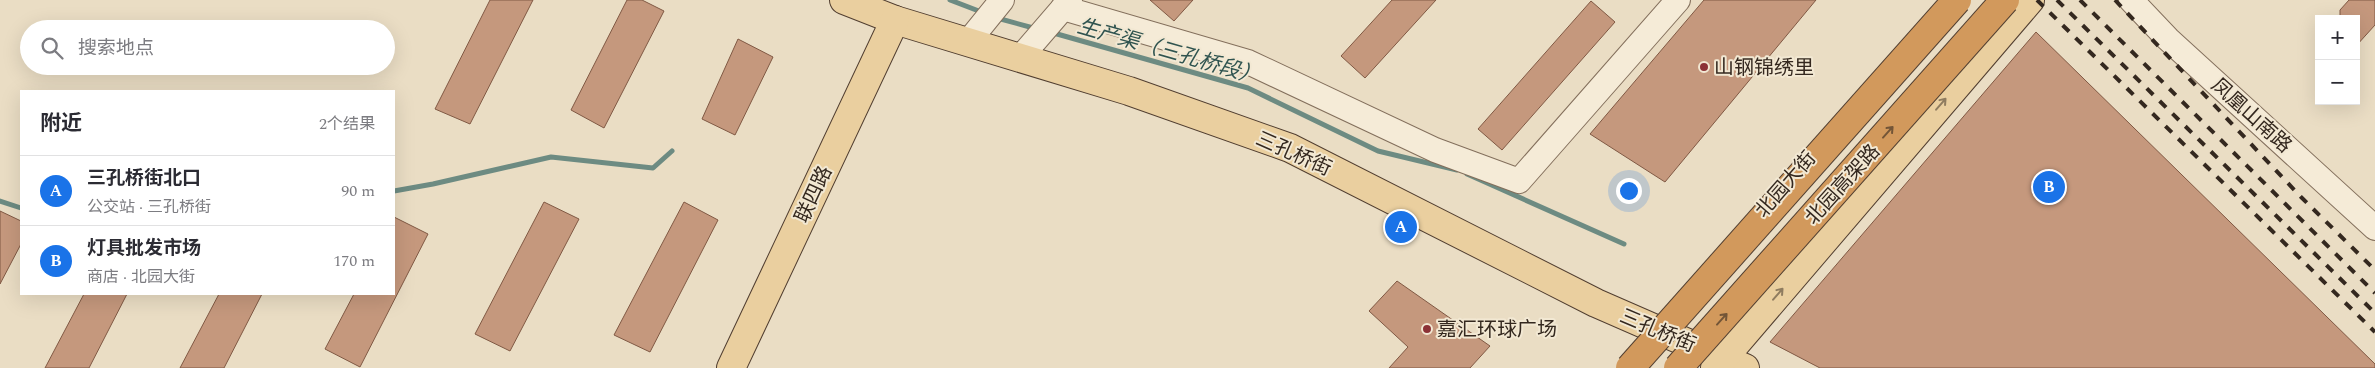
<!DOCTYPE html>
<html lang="zh">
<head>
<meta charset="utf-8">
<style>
  body { margin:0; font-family:Spectral,"Noto Sans SC",serif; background:#f2f2f3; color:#2b2b33 }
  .controls { position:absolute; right:15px; top:15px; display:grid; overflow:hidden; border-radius:0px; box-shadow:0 5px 20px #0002 }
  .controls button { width:45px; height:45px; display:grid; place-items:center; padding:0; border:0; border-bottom:1px solid #e1e1e2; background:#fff; color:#2b2b33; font:25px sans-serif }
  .you { position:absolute; left:1628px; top:190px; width:18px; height:18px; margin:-12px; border:4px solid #fff; border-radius:50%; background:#1a73e8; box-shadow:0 0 0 8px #1a73e833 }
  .badge { display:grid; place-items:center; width:32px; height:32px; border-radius:50%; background:#1a73e8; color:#fff; font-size:16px; font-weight:700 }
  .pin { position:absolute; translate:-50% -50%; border:2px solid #fff; box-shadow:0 1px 5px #0006 }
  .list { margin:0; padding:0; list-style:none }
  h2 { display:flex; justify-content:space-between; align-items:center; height:65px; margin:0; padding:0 20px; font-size:21px }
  h2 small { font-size:16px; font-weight:400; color:#7c7c81 }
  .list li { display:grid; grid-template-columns:32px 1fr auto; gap:15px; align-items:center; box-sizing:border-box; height:70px; padding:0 20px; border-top:1px solid #e1e1e2 }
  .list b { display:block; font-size:19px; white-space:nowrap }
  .list p { margin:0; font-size:16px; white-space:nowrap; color:#7c7c81 }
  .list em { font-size:16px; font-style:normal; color:#7c7c81 }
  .icon { flex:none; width:28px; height:28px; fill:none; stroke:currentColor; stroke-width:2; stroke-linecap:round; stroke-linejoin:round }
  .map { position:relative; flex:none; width:2375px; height:368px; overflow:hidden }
  .search { position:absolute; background:#fff; box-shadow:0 5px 20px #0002; left:20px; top:20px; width:375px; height:55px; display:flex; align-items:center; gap:12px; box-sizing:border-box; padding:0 18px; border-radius:28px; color:#7c7c81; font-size:19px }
  .panel { position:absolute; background:#fff; box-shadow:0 5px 20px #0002; left:20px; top:90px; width:375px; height:205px; border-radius:0px }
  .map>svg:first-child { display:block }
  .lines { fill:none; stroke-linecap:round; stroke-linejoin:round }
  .stream { stroke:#6d8b82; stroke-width:5 }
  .building { fill:#c5987d; stroke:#805944 }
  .minor-casing { stroke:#836f5c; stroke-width:26 }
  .major-casing { stroke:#513e30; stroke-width:30 }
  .minor { stroke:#f5ebd7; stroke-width:24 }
  .major { stroke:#eacf9f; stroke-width:28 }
  .rail { stroke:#34281f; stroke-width:4; stroke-dasharray:9 9; stroke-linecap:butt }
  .highway-bridge-casing { stroke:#513e30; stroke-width:30; stroke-linecap:butt }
  .highway-bridge { stroke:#d2995c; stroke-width:28 }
  .oneway { stroke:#8f7c5f }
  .oneway2 { stroke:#735537 }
  .poi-dot { fill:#8c3236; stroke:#f2e8d3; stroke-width:2 }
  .labels { text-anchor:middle; stroke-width:4; stroke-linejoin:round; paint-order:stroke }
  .poi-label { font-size:20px; fill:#34281f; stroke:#f2e8d3; text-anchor:start }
  .street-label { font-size:20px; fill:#34281f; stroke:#f2e8d3 }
  .water-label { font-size:21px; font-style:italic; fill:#2f534f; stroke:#f2e8d3 }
</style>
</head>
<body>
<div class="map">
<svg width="2375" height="368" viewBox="0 0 2375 368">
  <rect width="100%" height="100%" fill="#eaddc4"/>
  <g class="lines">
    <g class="stream">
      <polyline points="950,0 984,13"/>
      <polyline points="997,18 1037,29"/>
      <polyline points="1050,32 1248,88 1378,151 1457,170"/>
      <polyline points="1467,174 1624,244"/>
      <polyline points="394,191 433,184 551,157 653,168 672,151"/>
      <polyline points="0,201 21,208"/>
    </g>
  </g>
  <g class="building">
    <polygon points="490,0 533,0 470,124 435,109"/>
    <polygon points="627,0 642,0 664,11 604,128 571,110"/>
    <polygon points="1150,0 1193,0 1174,21"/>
    <polygon points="1392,0 1436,0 1365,78 1341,56"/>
    <polygon points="1704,0 1816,0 1665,182 1590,134"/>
    <polygon points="2349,0 2375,0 2375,25 2356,46 2356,19 2340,19 2340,10"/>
    <polygon points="1591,1 1615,22 1502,150 1478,129"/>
    <polygon points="2036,32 2375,364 2375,368 1820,368 1770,342"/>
    <polygon points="738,39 773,57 735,135 702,119"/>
    <polygon points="544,202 579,219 510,351 475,334"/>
    <polygon points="684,202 718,220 650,352 614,335"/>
    <polygon points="0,211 21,221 21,244 0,284"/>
    <polygon points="394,217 428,234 360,367 325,349 354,294 394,294"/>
    <polygon points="1397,281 1490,346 1470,368 1389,368 1408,347 1369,311"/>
    <polygon points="84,294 127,294 89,368 45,368"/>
    <polygon points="219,294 262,294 224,368 180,368"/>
  </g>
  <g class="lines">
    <defs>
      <g id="minor">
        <polyline points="2131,0 2168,39 2375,228"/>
        <polyline points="1063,8 1248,62 1435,150 1519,181 1678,0"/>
        <polyline points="968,42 1002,0"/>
        <polyline points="1020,58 1070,0"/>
      </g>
      <g id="major">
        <polyline points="844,0 895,20 1129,91 1290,148 1596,303 1745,368"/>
        <polyline points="731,368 895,20"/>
        <polyline points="1715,368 2030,0"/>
      </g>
    </defs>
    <use href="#minor" class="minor-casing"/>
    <use href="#major" class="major-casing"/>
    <use href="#minor" class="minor"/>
    <use href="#major" class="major"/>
    <g class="rail">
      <polyline points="2037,0 2375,332"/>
      <polyline points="2057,0 2375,313"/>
      <polyline points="2080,0 2375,293"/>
      <polyline points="2115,0 2301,197 2375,270"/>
    </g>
    <defs>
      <g id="highway-bridge">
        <polyline points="1630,368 1957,0"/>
        <polyline points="1678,368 2005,0"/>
      </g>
    </defs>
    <use href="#highway-bridge" class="highway-bridge-casing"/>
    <use href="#highway-bridge" class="highway-bridge"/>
  </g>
  <defs><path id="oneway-shaft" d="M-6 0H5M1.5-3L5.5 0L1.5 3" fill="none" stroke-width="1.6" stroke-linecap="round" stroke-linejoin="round" transform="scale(1.25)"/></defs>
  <g class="oneway">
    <use href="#oneway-shaft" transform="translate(1941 104) rotate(-49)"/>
    <use href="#oneway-shaft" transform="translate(1778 294) rotate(-49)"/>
  </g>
  <g class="oneway2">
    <use href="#oneway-shaft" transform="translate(1888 132) rotate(-48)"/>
    <use href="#oneway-shaft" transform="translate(1722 319) rotate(-48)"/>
  </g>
  <g class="poi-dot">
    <circle cx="1704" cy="67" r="5"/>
    <circle cx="1427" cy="329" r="5"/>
  </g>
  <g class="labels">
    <g class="poi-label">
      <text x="1714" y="74">山钢锦绣里</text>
      <text x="1437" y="336">嘉汇环球广场</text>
    </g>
    <g class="street-label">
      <text transform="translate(2252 115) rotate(42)" y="7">凤凰山南路</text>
      <text transform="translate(1294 153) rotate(24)" y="7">三孔桥街</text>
      <text transform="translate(1785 184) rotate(-49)" y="7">北园大街</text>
      <text transform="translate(1842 184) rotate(-48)" y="7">北园高架路</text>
      <text transform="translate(813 194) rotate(-65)" y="7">联四路</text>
      <text transform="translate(1658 330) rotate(23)" y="7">三孔桥街</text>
    </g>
    <g class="water-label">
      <text transform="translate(1169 51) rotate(16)" y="7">生产渠（三孔桥段）</text>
    </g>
  </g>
</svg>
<div class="controls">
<button>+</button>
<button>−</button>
</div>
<div class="you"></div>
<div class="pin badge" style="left:1401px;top:227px">A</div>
<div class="pin badge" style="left:2049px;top:187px">B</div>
<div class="search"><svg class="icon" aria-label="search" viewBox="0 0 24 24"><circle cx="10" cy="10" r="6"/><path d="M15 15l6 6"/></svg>搜索地点</div>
<section class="panel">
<h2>附近<small>2个结果</small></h2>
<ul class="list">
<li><span class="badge">A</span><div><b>三孔桥街北口</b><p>公交站 · 三孔桥街</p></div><em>90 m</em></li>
<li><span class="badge">B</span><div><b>灯具批发市场</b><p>商店 · 北园大街</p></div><em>170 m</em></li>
</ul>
</section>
</div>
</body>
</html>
